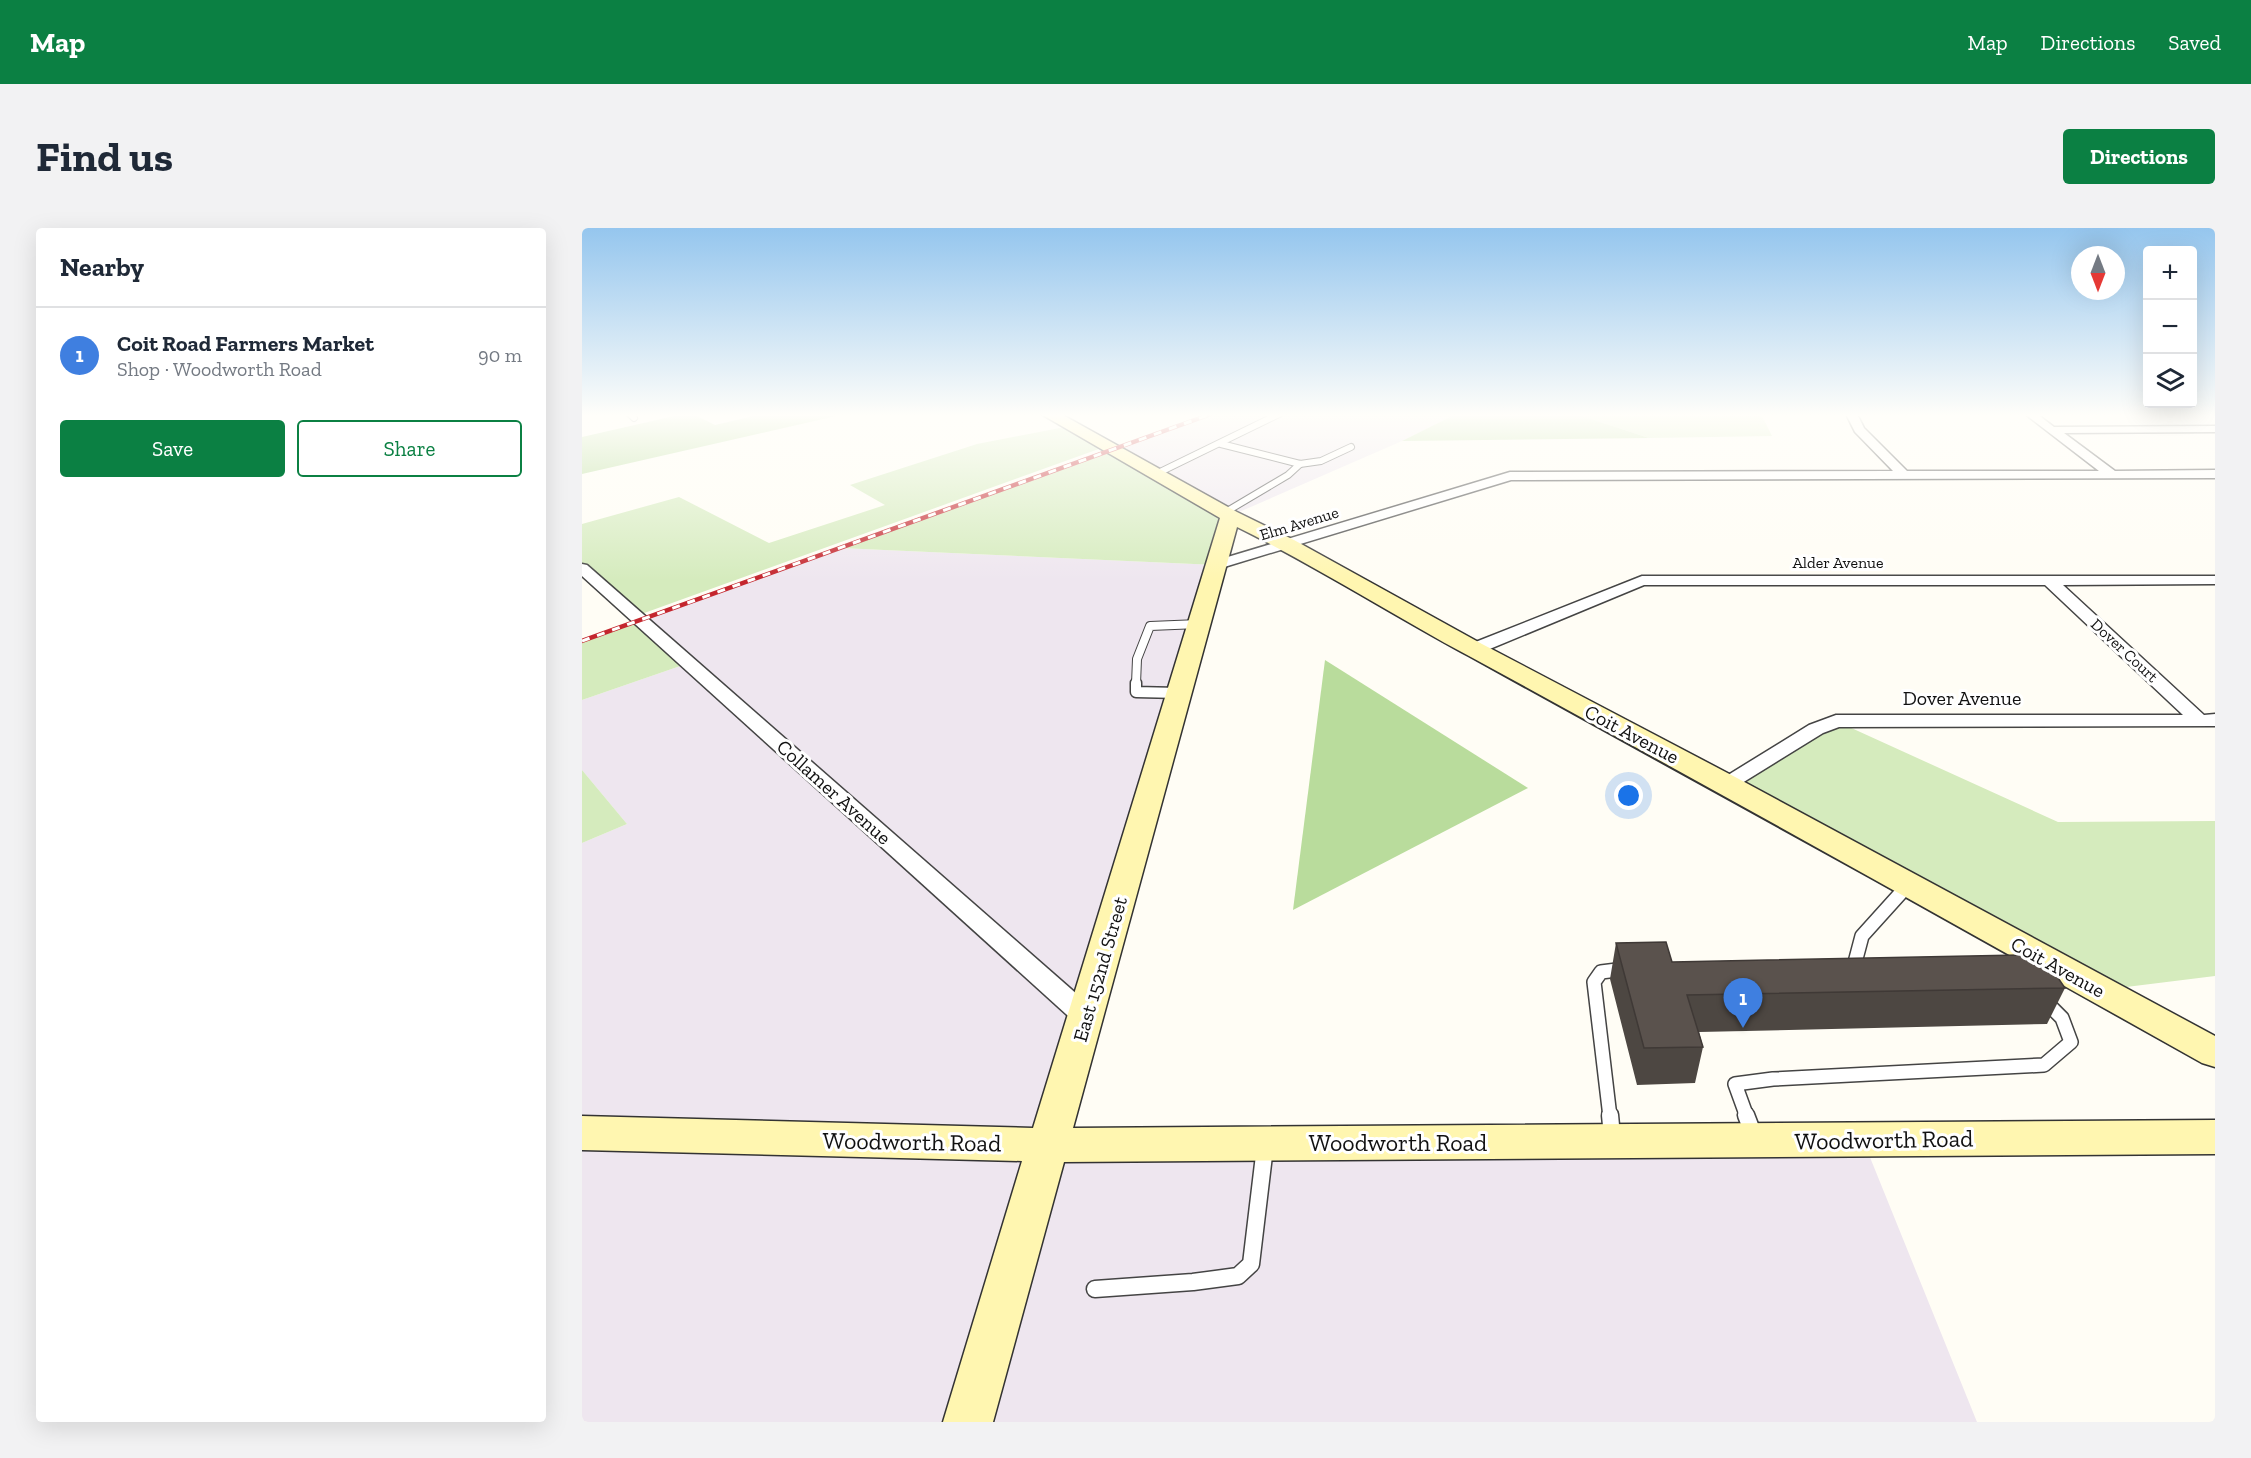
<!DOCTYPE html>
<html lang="en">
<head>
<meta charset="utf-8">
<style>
  body { margin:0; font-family:"Zilla Slab",serif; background:#f2f2f3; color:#1f2937 }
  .controls { position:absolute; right:18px; top:18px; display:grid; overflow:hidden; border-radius:6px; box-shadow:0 6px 24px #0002 }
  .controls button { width:54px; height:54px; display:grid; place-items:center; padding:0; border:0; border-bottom:2px solid #e0e1e3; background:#fff; color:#1f2937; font:30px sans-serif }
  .compass { position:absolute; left:1489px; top:18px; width:54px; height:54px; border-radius:50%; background:#fff; box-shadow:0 6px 24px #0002; rotate:180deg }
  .you { position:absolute; left:1047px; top:568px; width:21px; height:21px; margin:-15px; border:4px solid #fff; border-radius:50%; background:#1a73e8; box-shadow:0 0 0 9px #1a73e833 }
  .badge { display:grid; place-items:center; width:39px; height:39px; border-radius:50%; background:#0b8043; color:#fff; font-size:20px; font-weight:700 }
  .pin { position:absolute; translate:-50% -50px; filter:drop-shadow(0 2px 3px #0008) }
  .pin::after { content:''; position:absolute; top:32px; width:21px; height:18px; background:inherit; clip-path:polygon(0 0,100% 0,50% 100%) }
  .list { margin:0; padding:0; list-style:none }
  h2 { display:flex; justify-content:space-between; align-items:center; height:78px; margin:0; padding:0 24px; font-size:26px }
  h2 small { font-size:20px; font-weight:400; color:#747a83 }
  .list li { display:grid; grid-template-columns:39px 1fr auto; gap:18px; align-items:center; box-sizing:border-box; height:96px; padding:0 24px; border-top:2px solid #e0e1e3 }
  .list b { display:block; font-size:22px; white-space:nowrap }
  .list p { margin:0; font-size:20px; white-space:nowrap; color:#747a83 }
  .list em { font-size:20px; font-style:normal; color:#747a83 }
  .actions { display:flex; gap:12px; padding:18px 24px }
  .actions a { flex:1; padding:14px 0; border:2px solid #0b8043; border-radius:6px; text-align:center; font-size:21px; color:#0b8043 }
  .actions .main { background:#0b8043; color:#fff }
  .icon { flex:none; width:33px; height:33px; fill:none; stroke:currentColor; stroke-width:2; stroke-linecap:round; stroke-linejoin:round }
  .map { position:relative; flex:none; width:1633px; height:1194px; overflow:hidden; border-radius:6px }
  header { display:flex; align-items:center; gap:36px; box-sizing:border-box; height:84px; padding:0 30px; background:#0b8043; color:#fff }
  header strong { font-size:28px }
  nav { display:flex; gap:33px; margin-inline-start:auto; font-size:21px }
  .intro { display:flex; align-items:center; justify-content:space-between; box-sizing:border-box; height:144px; padding:0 36px }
  h1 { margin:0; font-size:42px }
  .button { padding:15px 27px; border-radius:6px; background:#0b8043; color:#fff; font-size:21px; font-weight:700 }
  main { display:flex; gap:36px; padding:0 36px }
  aside { flex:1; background:#fff; border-radius:6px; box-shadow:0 6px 24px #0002 }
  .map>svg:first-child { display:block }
  .industrial { fill:#eee6ef }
  .green { fill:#d5ebbd }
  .forest { fill:#b9dc9c }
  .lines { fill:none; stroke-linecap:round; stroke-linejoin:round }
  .lane-far4-casing { stroke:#444; stroke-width:8 }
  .lane-far3-casing { stroke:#444; stroke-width:10 }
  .lane-far2-casing { stroke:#444; stroke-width:13 }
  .lane-far1-casing { stroke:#444; stroke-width:16 }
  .lane-casing { stroke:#444; stroke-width:19 }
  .street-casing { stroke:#444; stroke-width:3 }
  .secondary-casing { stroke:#333; stroke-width:3 }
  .lane-far4 { stroke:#fff; stroke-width:6 }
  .lane-far3 { stroke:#fff; stroke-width:8 }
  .lane-far2 { stroke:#fff; stroke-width:10 }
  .lane-far1 { stroke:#fff; stroke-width:13 }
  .lane { stroke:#fff; stroke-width:16 }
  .street { fill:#fff; fill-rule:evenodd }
  .secondary { fill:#fff6b0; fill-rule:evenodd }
  .rail-casing { stroke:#c4262e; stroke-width:4.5 }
  .rail { stroke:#fff; stroke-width:3; stroke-dasharray:8; stroke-linecap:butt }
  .wall { fill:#4d4742 }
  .building { fill:#5a524d; stroke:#3f3936; stroke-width:1.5 }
  .labels { text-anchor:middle; stroke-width:6; stroke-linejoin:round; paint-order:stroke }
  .far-street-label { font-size:16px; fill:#111; stroke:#fff }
  .street-label { font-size:20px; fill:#111; stroke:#fff }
  .near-street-label { font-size:24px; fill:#111; stroke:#fff }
</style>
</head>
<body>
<header>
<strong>Map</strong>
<nav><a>Map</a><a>Directions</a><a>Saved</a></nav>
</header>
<div class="intro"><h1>Find us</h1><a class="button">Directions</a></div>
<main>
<aside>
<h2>Nearby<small></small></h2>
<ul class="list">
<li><span class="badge" style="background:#3f7fe0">1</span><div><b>Coit Road Farmers Market</b><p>Shop · Woodworth Road</p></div><em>90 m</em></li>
</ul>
<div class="actions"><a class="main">Save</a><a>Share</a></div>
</aside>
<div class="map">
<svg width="1633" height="1194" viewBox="0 0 1633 1194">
  <rect width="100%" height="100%" fill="#fffdf5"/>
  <g class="industrial">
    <polygon points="629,186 874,186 820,213 648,288 532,221"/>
    <polygon points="258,320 634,337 465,917 1281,912 1395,1194 0,1194 0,615 45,596 0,542 0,472 107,435 60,393"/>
  </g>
  <g class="green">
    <polygon points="994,186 1179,186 1190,208 1067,210"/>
    <polygon points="488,198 525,218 54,388 0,340 0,296 97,269 187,315 303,277 268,257 395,216"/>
    <polygon points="532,221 648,288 634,337 258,320"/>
    <polygon points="60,393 107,435 0,472 0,413"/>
    <polygon points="1254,493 1476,594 1633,593 1633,748 1520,762 1145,556"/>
    <polygon points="0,542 45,596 0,615"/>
  </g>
  <g class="forest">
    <polygon points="101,186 111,186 133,197 180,186 263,186 0,246 0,209"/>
    <polygon points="874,186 994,186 1067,210 820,213"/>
    <polygon points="743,432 946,560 711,682"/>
  </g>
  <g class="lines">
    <defs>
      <g id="lane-far4">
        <polyline points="48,186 52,190"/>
        <polyline points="639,216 718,236 739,233 769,219"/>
        <polyline points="574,246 697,186"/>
        <polyline points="642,285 706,247 718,236"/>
      </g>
      <polyline id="lane-far3" points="554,456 555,431 568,398 617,396"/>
      <polyline id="lane-far2" points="554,455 554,464 597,465"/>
      <g id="lane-far1">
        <polyline points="1271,742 1280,708 1326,657"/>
        <polyline points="1028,889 1012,754 1019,744 1043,741"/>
        <polyline points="1165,889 1153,856 1191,851 1462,837 1489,814 1480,790 1461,771"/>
      </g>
      <g id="lane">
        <polyline points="1028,887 1030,908"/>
        <polyline points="1164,887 1172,908"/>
        <polyline points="513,1061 611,1054 656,1048 669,1036 683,919"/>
      </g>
      <g id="street">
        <polygon points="1264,186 1275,186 1282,200 1325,243 1517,243 1443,186 1455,186 1472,199 1633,198 1633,204 1482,205 1533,243 1633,242 1633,250 929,252 639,340 634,341 627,337 629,334 928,244 1311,243 1273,204"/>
        <polygon points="0,336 5,337 513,782 517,789 513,796 504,798 495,796 0,348"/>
        <polygon points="1060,348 1633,348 1633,356 1481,357 1622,487 1633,486 1633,498 1257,499 1241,505 1152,560 1138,560 1135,556 1138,552 1227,497 1254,487 1601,487 1463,357 1062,357 898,425 886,425 884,421 886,417"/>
      </g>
      <path id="secondary" d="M459,186H479L655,284L712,312L900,416L1155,550L1633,808V839L1620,835C1376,698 1133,562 887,428C809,386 734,338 655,299L491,900L1633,892V926L482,934L411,1194H361L440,933L0,922V888L451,900L638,290Z"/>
    </defs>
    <use href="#lane-far4" class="lane-far4-casing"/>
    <use href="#lane-far3" class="lane-far3-casing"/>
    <use href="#lane-far2" class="lane-far2-casing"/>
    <use href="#lane-far1" class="lane-far1-casing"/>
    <use href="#lane" class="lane-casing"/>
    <use href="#street" class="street-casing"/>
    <use href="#secondary" class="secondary-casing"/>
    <use href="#lane-far4" class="lane-far4"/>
    <use href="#lane-far3" class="lane-far3"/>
    <use href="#lane-far2" class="lane-far2"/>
    <use href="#lane-far1" class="lane-far1"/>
    <use href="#lane" class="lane"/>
    <use href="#street" class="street"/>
    <use href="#secondary" class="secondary"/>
    <defs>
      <polyline id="rail" points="0,413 629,186"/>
    </defs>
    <use href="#rail" class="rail-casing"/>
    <use href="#rail" class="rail"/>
  </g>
  <polygon class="wall" points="1034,715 1090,734 1483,760 1465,796 1117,804 1121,819 1113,855 1055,857 1028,751"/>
  <polygon class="building" points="1084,714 1090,734 1438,727 1468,738 1483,760 1105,767 1121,819 1062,820 1034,715"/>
  <linearGradient id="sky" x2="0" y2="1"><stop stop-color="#95c6ee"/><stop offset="0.53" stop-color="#fffefa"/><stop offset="1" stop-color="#fffefa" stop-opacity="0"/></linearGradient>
  <rect width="1633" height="353" fill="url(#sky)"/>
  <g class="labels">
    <g class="far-street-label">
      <text transform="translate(717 295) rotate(-17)" y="6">Elm Avenue</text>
      <text x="1256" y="340">Alder Avenue</text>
      <text transform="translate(1543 422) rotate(43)" y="6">Dover Court</text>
    </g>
    <g class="street-label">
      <text x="1380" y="477">Dover Avenue</text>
      <text transform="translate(1050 506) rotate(28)" y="7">Coit Avenue</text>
      <text transform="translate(252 564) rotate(42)" y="7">Collamer Avenue</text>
      <text transform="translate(1476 739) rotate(29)" y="7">Coit Avenue</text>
      <text transform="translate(518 741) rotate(-74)" y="7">East 152nd Street</text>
    </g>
    <g class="near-street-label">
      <text transform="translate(1302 912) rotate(-1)" y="8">Woodworth Road</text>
      <text transform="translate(330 914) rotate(1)" y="8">Woodworth Road</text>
      <text x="816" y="923">Woodworth Road</text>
    </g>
  </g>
</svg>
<div class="controls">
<button>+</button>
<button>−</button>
<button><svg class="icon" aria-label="layers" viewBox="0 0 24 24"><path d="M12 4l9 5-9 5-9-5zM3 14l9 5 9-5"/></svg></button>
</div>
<svg class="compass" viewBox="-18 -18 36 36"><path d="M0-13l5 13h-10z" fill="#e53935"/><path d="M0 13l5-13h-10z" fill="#747a83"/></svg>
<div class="you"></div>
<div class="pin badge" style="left:1161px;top:800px;background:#3f7fe0">1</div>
</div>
</main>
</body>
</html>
